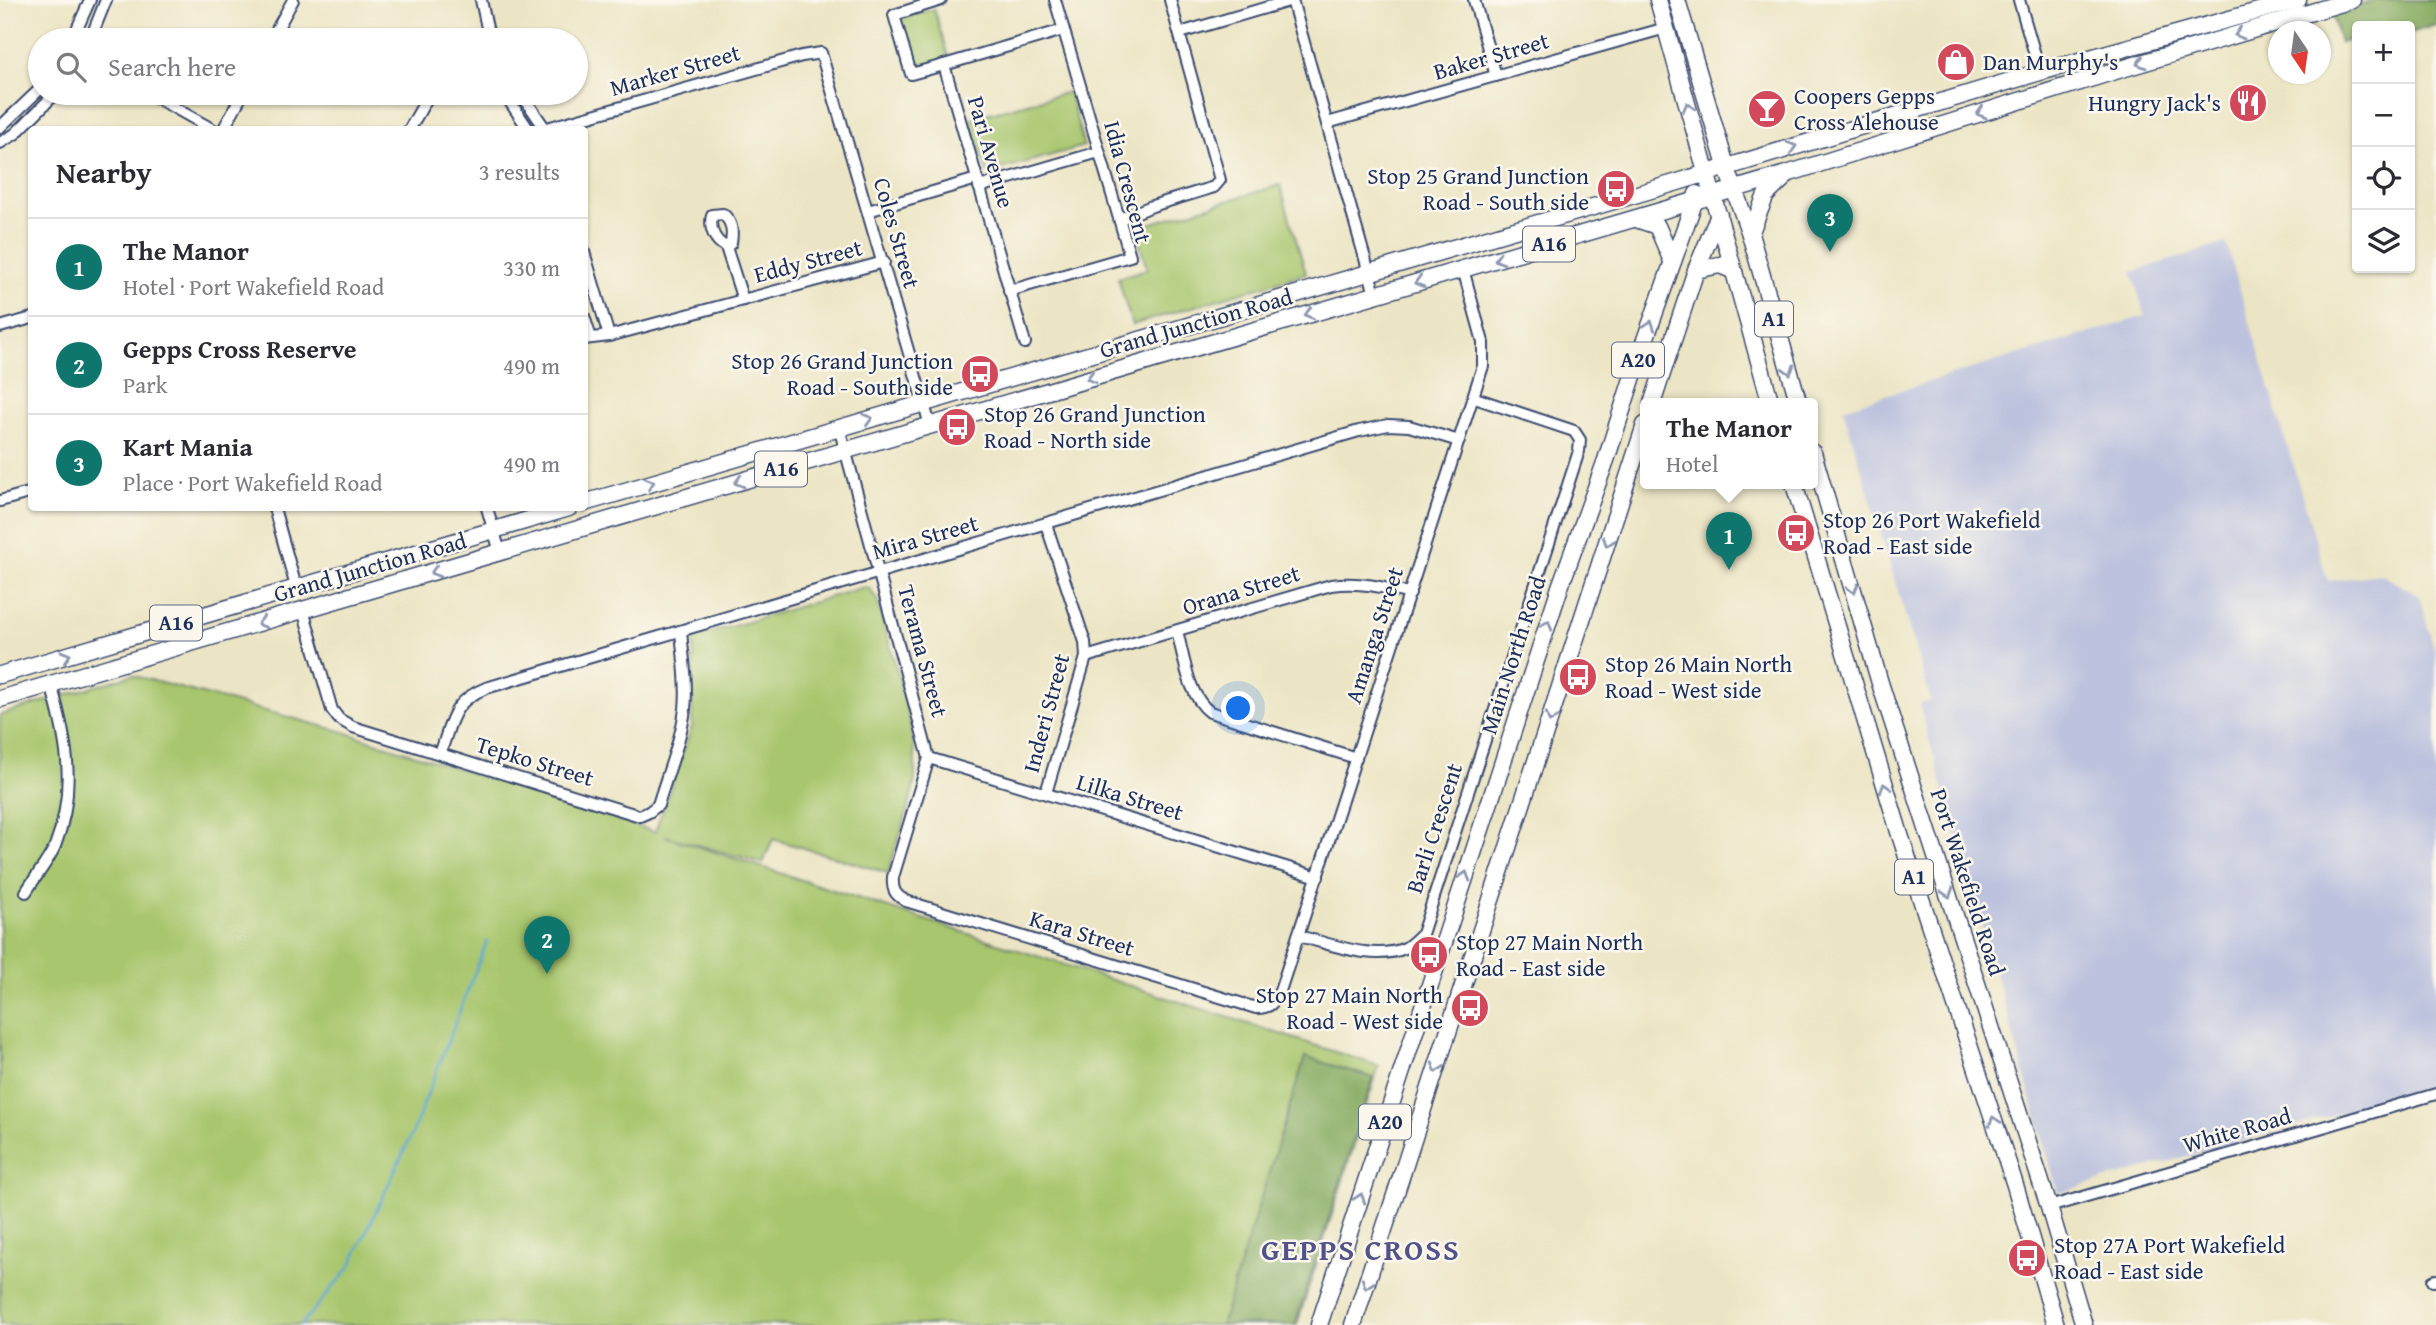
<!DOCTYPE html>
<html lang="en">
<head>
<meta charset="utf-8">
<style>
  body { margin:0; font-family:"Gentium Book Plus",serif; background:#f7f7f7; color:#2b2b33 }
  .controls { position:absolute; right:21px; top:21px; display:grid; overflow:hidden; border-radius:7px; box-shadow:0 2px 5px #0004 }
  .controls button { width:63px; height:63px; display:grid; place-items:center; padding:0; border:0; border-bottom:2px solid #e1e1e2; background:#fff; color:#2b2b33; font:35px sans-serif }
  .compass { position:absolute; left:2268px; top:21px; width:63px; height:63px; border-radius:50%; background:#fff; box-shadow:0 2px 5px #0004; rotate:167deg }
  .you { position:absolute; left:1239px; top:709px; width:24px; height:24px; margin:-18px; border:5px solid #fff; border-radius:50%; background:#1a73e8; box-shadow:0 0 0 10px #1a73e833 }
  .badge { display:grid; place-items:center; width:46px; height:46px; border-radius:50%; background:#0f766e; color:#fff; font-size:23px; font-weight:700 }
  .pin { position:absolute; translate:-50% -58px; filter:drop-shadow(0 2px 4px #0008) }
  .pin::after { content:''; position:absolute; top:37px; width:24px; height:21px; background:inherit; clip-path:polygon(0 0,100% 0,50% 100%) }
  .popup { position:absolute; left:1640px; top:398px; width:178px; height:91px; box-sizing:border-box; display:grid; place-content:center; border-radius:7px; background:#fff; filter:drop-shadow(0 2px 5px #0005); font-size:23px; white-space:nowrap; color:#7c7c81 }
  .popup b { font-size:26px; color:#2b2b33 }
  .popup::after { content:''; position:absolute; left:50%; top:100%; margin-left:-14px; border:14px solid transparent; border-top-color:#fff }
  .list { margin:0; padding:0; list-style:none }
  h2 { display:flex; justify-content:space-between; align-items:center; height:91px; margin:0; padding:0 28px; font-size:30px }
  h2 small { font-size:23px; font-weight:400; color:#7c7c81 }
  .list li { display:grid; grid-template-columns:46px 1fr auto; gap:21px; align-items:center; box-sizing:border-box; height:98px; padding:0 28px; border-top:2px solid #e1e1e2 }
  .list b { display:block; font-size:26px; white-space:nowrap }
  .list p { margin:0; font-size:23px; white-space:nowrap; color:#7c7c81 }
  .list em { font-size:23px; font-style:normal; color:#7c7c81 }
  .icon { flex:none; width:38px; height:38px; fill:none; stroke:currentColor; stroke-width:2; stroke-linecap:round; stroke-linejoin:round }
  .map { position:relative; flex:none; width:2436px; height:1325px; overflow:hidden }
  .search { position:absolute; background:#fff; box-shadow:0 2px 5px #0004; left:28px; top:28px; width:560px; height:77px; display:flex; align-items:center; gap:18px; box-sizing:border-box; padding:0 24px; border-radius:38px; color:#7c7c81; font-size:26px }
  .panel { position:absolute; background:#fff; box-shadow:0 2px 5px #0004; left:28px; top:126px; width:560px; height:385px; border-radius:7px }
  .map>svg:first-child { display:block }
  .industrial { fill:#bdc3de }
  .green { fill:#a8c66d; stroke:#627a66; stroke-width:2 }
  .forest { fill:#86ab60; stroke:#506d5f; stroke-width:2 }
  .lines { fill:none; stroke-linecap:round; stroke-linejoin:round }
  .stream { stroke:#59a6d2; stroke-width:2.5 }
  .minor-casing { stroke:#3a4a6d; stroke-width:14 }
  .highway-casing { stroke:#3a4a6d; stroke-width:19 }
  .minor { stroke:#fff; stroke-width:10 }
  .highway { stroke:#fff; stroke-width:16 }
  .oneway { stroke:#8d97ae }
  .labels { text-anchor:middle; stroke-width:5; stroke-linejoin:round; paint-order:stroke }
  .shield { fill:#fbf7ec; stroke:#5e6b89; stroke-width:2 }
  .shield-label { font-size:21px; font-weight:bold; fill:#1b2f5e }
  .street-label { font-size:23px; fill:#1b2f5e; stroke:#fbf7ec }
  .poi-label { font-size:23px; fill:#1b2f5e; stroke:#fbf7ec; text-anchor:start }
  .district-label { font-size:30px; font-weight:bold; letter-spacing:2px; fill:#515289; stroke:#fbf7ec }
</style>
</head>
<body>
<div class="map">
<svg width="2436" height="1325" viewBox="0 0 2436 1325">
  <rect width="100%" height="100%" fill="#fbf7ec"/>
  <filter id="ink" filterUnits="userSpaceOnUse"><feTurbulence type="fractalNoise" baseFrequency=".0143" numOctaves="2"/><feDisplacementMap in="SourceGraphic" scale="14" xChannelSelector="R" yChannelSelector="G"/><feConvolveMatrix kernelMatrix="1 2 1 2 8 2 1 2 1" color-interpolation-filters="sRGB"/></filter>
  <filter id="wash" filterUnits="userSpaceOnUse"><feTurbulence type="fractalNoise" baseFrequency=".00686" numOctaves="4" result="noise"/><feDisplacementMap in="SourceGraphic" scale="28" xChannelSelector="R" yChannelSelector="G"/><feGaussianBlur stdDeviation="1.57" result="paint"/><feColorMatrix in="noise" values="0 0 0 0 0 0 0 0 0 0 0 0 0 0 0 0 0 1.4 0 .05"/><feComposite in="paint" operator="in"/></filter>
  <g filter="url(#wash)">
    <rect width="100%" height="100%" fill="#ece5c5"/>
    <polygon class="industrial" points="2226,243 2328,581 2380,574 2419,595 2436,656 2436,1086 2058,1193 1919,704 1931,701 1843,408 2145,316 2132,272"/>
    <g class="green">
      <polygon points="934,9 949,60 913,70 899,19"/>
      <polygon points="1069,92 1084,146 987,173 971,118"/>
      <polygon points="1280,185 1306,273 1132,325 1118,278 1147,269 1135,228"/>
      <path d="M864,587L870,589L877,600C889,645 922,742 914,785C908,814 896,844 888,873L773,839L763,863L665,836L1379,1066L1297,1325H0V715L132,675L344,732L655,832L692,727L694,638Z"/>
    </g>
    <g class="forest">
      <polygon points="2376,0 2436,0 2436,25 2410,33 2410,26 2406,24 2397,26 2357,26 2357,38 2340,43 2332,13"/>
      <polygon points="1305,1057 1373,1078 1295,1325 1221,1325"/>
    </g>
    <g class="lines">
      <polyline class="stream" points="301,1325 350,1267 412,1134 487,941"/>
    </g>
  </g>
  <g filter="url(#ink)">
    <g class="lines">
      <defs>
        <g id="minor">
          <polyline points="941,0 894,15 911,74 944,65 1025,343"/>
          <polyline points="1292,0 1375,294"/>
          <polyline points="1474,0 1496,76"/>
          <polyline points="2019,0 2040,72"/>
          <polyline points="1180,33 1292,0"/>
          <polyline points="72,40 90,0"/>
          <polyline points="90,40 106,0"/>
          <polyline points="271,40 293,0"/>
          <polyline points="469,40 489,37 481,0"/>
          <polyline points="944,65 1063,30"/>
          <polyline points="148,93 214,130"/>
          <polyline points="504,93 529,130"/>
          <polyline points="521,93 546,130"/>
          <polyline points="1327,123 1666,28"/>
          <polyline points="0,127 40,89"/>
          <polyline points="223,130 243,93"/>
          <polyline points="409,130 430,93"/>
          <polyline points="540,130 802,56 821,53 930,425"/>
          <polyline points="0,143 15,134 56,93"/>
          <polyline points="979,187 1099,152"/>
          <polyline points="868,211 977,179"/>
          <polyline points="1120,219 1152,206 1214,187 1220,180 1170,0"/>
          <path d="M726,247L731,243C733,231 732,222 723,214L712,215C709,228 714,241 726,247L743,300"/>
          <polyline points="584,252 609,336"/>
          <polyline points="1009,291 1130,256 1055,0"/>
          <polyline points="584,316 591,338"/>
          <polyline points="0,327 32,318"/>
          <polyline points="584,339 609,336 884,262"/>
          <path d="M839,427L929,758L893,877C892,890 895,895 906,901L1256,1008C1270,1008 1273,1004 1280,991L1483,366V342L1463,269"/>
          <polyline points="0,501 32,492"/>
          <polyline points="274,508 296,587"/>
          <polyline points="487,508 500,552"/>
          <polyline points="1046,524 1085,642 1086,657 1046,793"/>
          <path d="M303,610L332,710L339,719L353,727L640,816L649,812L658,805C667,774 681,741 685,709C688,683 683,657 681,631"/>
          <path d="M1177,631C1184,657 1188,696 1210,712L1356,758"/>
          <path d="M1086,657L1331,585C1359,581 1383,587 1410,594"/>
          <path d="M440,754C452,721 451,702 486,688L1359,431L1388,425L1409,426L1459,441"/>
          <polyline points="929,758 1318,877"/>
          <path d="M26,892C35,877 48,862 55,846C77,789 67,740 51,684"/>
          <path d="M1298,936C1330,943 1373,962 1405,948C1411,945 1417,938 1422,934L1579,451L1580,440L1574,431L1475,398"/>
          <polyline points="2049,1207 2436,1094"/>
          <polyline points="2433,1281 2436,1280"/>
        </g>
        <g id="highway">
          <polyline points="1658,0 1771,404"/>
          <polyline points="1677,0 1726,166 1750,234 1799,404"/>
          <polyline points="1636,219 1657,226 1672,261"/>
          <polyline points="1750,234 1766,195 1785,177"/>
          <polyline points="1696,270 1720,265 1734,271"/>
          <polyline points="1652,404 1696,270 1719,215"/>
          <polyline points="1813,453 1880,683 2049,1207 2084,1325"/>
          <polyline points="1794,484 1900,835 2015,1185 2056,1325"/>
          <polyline points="584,503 1668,185 2040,72 2298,0"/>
          <polyline points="0,675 569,508"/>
          <polyline points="0,699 1793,172 2115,71 2352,0"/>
          <polyline points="1319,1325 1560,587 1606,460 1640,354 1697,194"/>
          <polyline points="1353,1325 1645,425"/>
        </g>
      </defs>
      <use href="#minor" class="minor-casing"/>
      <use href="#highway" class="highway-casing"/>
      <use href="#minor" class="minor"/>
      <use href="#highway" class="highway"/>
    </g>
    <defs><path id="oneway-chevron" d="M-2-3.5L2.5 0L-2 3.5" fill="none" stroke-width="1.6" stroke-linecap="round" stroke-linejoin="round" transform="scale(1.75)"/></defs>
    <g class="oneway">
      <use href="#oneway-chevron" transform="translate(2239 34) rotate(163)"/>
      <use href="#oneway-chevron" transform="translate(2141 63) rotate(163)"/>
      <use href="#oneway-chevron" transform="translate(1688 107) rotate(-105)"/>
      <use href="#oneway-chevron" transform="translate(1981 113) rotate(163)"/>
      <use href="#oneway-chevron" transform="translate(1792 147) rotate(-17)"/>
      <use href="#oneway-chevron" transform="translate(1499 259) rotate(163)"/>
      <use href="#oneway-chevron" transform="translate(1419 282) rotate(164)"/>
      <use href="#oneway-chevron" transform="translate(1309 314) rotate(164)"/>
      <use href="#oneway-chevron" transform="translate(1650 325) rotate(-71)"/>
      <use href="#oneway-chevron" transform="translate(1789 370) rotate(74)"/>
      <use href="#oneway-chevron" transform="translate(1091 378) rotate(164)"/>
      <use href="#oneway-chevron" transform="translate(868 419) rotate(-17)"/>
      <use href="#oneway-chevron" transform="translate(739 482) rotate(164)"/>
      <use href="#oneway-chevron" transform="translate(650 483) rotate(-17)"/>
      <use href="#oneway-chevron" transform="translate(1608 542) rotate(108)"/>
      <use href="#oneway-chevron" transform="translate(435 572) rotate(164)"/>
      <use href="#oneway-chevron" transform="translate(1853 589) rotate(74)"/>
      <use href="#oneway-chevron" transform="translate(262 623) rotate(164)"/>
      <use href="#oneway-chevron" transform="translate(1547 625) rotate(-72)"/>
      <use href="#oneway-chevron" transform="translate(66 656) rotate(-16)"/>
      <use href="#oneway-chevron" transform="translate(1551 718) rotate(108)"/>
      <use href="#oneway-chevron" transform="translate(1885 788) rotate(-107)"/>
      <use href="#oneway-chevron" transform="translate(1465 876) rotate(-73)"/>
      <use href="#oneway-chevron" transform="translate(1948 893) rotate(72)"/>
      <use href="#oneway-chevron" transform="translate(1437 1068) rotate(108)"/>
      <use href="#oneway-chevron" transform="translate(1994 1121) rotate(-108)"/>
      <use href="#oneway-chevron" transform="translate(1360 1198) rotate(-72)"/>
      <use href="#oneway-chevron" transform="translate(1367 1284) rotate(108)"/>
    </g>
  </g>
  <defs>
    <symbol id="shop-disc" viewBox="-11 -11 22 22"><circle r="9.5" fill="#d1495b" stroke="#fbf7ec"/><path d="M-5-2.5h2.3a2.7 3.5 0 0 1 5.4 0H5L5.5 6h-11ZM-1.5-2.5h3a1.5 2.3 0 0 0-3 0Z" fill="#fff"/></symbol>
    <symbol id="restaurant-disc" viewBox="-11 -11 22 22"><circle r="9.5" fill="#d1495b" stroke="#fbf7ec"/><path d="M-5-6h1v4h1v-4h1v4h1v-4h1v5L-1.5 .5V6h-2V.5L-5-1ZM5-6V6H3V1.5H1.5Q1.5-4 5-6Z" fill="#fff"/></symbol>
    <symbol id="bar-disc" viewBox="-11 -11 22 22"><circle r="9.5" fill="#d1495b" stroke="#fbf7ec"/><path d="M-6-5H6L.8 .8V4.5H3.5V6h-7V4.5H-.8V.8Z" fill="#fff"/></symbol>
    <symbol id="bus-disc" viewBox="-11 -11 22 22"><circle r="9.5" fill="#d1495b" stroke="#fbf7ec"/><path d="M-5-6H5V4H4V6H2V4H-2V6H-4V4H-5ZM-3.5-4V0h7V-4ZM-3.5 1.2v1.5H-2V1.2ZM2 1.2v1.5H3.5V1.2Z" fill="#fff"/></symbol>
  </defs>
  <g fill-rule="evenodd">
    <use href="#shop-disc" x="1934" y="40" width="44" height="44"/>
    <use href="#restaurant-disc" x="2226" y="81" width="44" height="44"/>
    <use href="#bar-disc" x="1745" y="87" width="44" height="44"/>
    <use href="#bus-disc" x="1594" y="167" width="44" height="44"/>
    <use href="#bus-disc" x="958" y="352" width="44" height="44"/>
    <use href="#bus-disc" x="935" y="405" width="44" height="44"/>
    <use href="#bus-disc" x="1774" y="511" width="44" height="44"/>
    <use href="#bus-disc" x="1556" y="655" width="44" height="44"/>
    <use href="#bus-disc" x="1407" y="933" width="44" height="44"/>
    <use href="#bus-disc" x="1448" y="986" width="44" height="44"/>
    <use href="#bus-disc" x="2005" y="1236" width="44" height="44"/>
  </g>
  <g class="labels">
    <g class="shield">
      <rect x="1523" y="226.5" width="52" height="35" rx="5"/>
      <rect x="1755" y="301.5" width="38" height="35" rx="5"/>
      <rect x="1612" y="342.5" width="52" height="35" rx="5"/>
      <rect x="755" y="451.5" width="52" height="35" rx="5"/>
      <rect x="150" y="605.5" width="52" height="35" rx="5"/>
      <rect x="1895" y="859.5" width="38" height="35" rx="5"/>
      <rect x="1359" y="1104.5" width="52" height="35" rx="5"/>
    </g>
    <g class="shield-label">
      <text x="1549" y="251">A16</text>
      <text x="1774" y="326">A1</text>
      <text x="1638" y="367">A20</text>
      <text x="781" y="476">A16</text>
      <text x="176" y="630">A16</text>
      <text x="1914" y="884">A1</text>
      <text x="1385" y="1129">A20</text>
    </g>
    <g class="street-label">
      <text transform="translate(1491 56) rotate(-16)" y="8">Baker Street</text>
      <text transform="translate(675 70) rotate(-16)" y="8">Marker Street</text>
      <text transform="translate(991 152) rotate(74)" y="8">Pari Avenue</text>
      <text transform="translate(1128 182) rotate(75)" y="8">Idia Crescent</text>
      <text transform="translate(897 233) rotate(74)" y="8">Coles Street</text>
      <text transform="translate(808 261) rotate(-15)" y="8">Eddy Street</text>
      <text transform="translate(1196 323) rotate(-16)" y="8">Grand Junction Road</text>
      <text transform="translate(925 537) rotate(-16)" y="8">Mira Street</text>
      <text transform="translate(370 567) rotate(-16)" y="8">Grand Junction Road</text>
      <text transform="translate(1241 590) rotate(-17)" y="8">Orana Street</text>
      <text transform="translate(1374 635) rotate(-72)" y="8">Amanga Street</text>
      <text transform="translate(923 651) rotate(75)" y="8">Terama Street</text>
      <text transform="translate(1513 655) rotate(-72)" y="8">Main North Road</text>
      <text transform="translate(1046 713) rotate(-75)" y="8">Inderi Street</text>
      <text transform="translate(535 761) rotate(17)" y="8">Tepko Street</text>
      <text transform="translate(1130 797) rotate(17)" y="8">Lilka Street</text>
      <text transform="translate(1434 828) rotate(-72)" y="8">Barli Crescent</text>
      <text transform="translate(1968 882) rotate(72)" y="8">Port Wakefield Road</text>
      <text transform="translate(1082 933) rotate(17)" y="8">Kara Street</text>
      <text transform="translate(2237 1130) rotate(-16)" y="8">White Road</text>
    </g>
    <g class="poi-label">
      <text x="1983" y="70">Dan Murphy's</text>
      <text x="1794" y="104">Coopers Gepps<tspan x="1794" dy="26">Cross Alehouse</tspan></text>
      <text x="2221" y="111" text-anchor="end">Hungry Jack's</text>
      <text x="1589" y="184" text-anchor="end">Stop 25 Grand Junction<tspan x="1589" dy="26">Road - South side</tspan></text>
      <text x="953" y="369" text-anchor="end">Stop 26 Grand Junction<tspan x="953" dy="26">Road - South side</tspan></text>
      <text x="984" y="422">Stop 26 Grand Junction<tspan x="984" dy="26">Road - North side</tspan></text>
      <text x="1823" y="528">Stop 26 Port Wakefield<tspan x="1823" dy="26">Road - East side</tspan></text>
      <text x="1605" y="672">Stop 26 Main North<tspan x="1605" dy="26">Road - West side</tspan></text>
      <text x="1456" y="950">Stop 27 Main North<tspan x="1456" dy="26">Road - East side</tspan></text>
      <text x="1443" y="1003" text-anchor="end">Stop 27 Main North<tspan x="1443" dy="26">Road - West side</tspan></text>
      <text x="2054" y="1253">Stop 27A Port Wakefield<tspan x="2054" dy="26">Road - East side</tspan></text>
    </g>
    <g class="district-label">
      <text x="1361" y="1260">GEPPS CROSS</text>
    </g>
  </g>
</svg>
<div class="controls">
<button>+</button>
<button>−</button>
<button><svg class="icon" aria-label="locate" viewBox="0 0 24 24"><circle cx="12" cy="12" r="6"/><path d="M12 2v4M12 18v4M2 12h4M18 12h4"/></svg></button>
<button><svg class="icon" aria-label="layers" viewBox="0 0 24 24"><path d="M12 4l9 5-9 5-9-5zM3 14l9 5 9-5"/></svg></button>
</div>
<svg class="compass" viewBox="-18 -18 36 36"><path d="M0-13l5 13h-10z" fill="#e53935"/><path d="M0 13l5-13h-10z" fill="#7c7c81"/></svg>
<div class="you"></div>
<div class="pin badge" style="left:1729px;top:570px">1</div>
<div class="popup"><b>The Manor</b>Hotel</div>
<div class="pin badge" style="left:547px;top:974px">2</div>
<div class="pin badge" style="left:1830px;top:252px">3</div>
<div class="search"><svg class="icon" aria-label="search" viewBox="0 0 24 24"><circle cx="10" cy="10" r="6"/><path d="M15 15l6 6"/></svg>Search here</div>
<section class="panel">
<h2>Nearby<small>3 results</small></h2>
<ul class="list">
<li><span class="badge">1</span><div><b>The Manor</b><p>Hotel · Port Wakefield Road</p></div><em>330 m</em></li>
<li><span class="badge">2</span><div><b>Gepps Cross Reserve</b><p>Park</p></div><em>490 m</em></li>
<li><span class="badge">3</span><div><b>Kart Mania</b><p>Place · Port Wakefield Road</p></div><em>490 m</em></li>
</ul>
</section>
</div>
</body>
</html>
